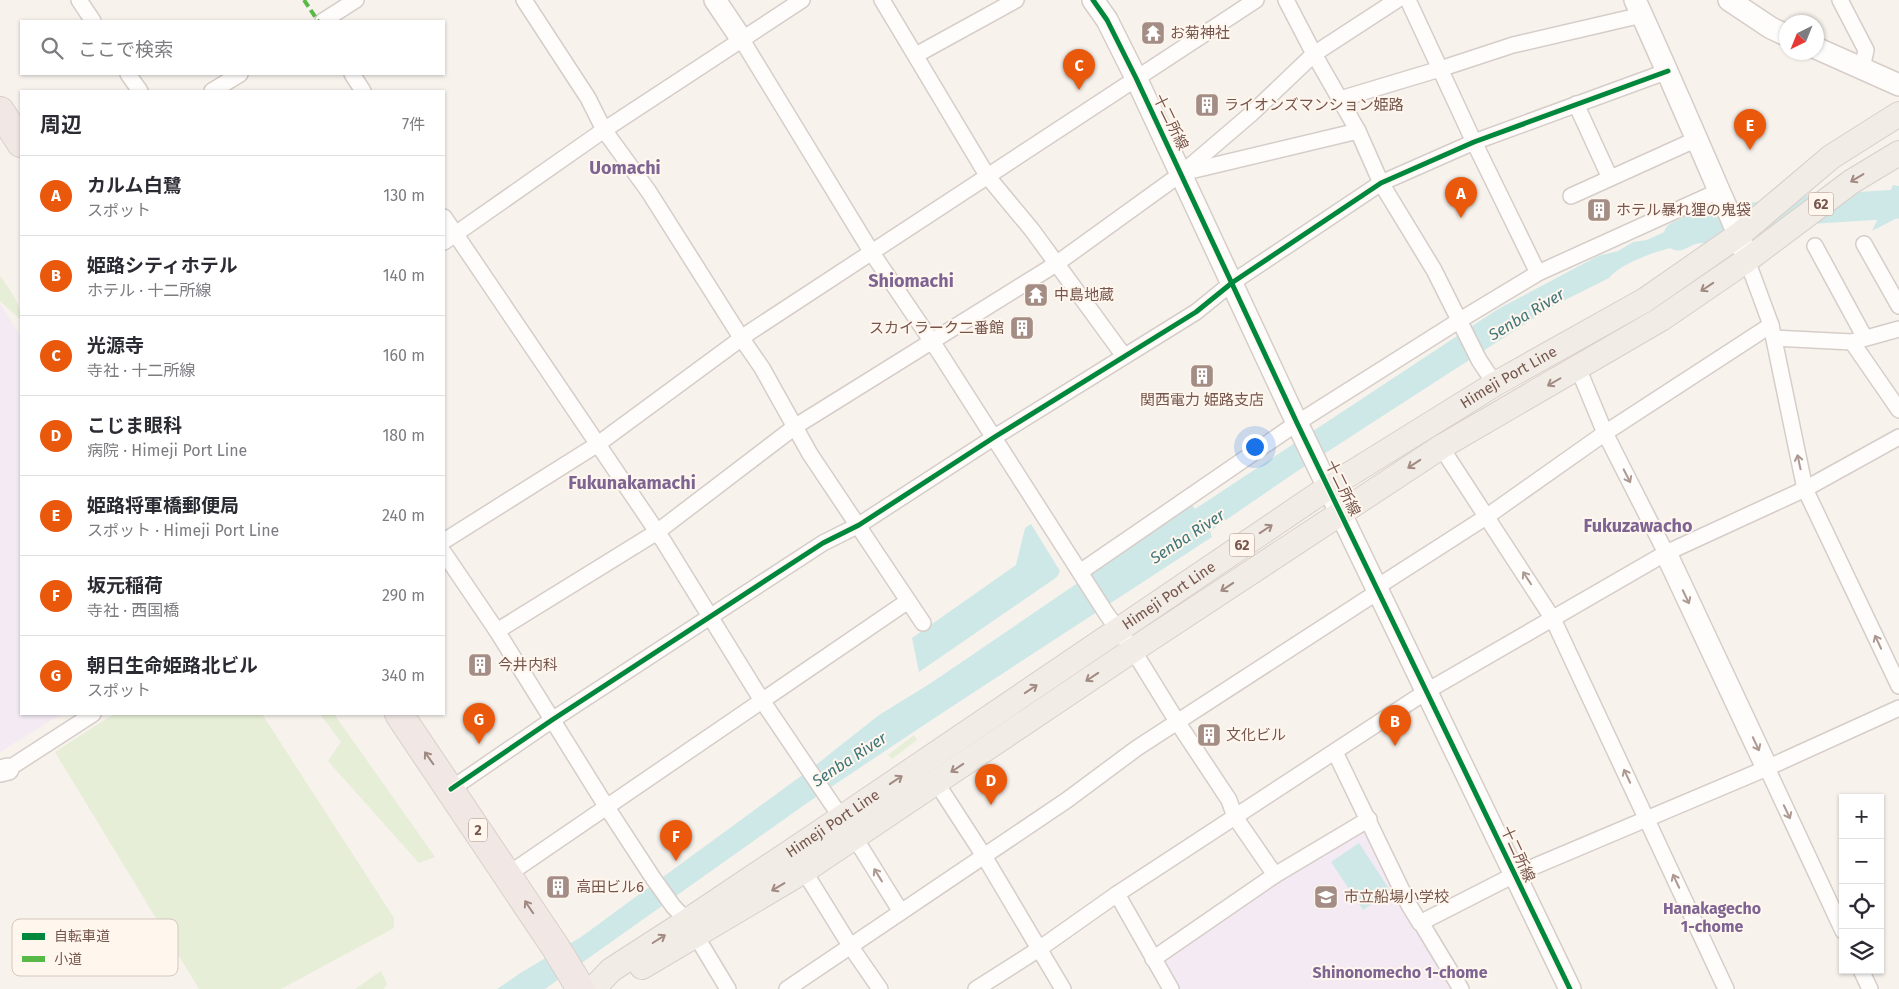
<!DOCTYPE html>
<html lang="ja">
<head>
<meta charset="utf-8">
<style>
  body { margin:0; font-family:"Fira Sans","Noto Sans JP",sans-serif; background:#f2f2f3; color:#2b2b33 }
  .controls { position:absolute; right:15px; bottom:15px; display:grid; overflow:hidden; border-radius:0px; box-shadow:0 1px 4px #0004 }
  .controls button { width:45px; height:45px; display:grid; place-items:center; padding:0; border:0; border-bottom:1px solid #e1e1e2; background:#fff; color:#2b2b33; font:25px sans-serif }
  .compass { position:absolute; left:1779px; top:15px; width:45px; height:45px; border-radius:50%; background:#fff; box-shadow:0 1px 4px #0004; rotate:223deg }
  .you { position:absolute; left:1254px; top:446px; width:18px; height:18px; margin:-12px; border:4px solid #fff; border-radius:50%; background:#1a73e8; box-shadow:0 0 0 8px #1a73e833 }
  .badge { display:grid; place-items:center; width:32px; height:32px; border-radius:50%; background:#ea580c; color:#fff; font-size:16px; font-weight:700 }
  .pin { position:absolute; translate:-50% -41px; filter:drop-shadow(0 1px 2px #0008) }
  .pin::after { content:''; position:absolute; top:26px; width:18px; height:15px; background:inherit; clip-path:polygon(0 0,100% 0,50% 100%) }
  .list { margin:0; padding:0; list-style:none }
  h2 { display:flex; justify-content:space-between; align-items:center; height:65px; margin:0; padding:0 20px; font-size:21px }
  h2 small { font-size:16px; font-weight:400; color:#7c7c81 }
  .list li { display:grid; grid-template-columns:32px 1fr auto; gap:15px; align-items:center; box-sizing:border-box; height:80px; padding:0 20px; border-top:1px solid #e1e1e2 }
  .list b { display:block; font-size:19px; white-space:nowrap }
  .list p { margin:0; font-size:16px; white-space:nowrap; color:#7c7c81 }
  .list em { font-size:16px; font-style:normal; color:#7c7c81 }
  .icon { flex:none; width:28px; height:28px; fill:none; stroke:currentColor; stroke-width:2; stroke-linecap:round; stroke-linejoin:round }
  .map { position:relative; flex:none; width:1899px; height:989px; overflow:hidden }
  .search { position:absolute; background:#fff; box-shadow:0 1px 4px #0004; left:20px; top:20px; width:425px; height:55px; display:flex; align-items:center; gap:12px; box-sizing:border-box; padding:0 18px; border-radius:0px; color:#7c7c81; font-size:19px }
  .panel { position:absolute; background:#fff; box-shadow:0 1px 4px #0004; left:20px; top:90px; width:425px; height:625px; border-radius:0px }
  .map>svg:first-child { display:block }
  .education { fill:#f3eaf3 }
  .green { fill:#e6eed7 }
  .water { fill:#cee8e8 }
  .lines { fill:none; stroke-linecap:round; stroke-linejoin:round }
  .river { stroke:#cee8e8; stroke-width:29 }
  .street-casing { stroke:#d6cdc8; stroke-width:18 }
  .secondary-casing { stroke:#d7cdc8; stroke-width:24 }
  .primary-casing { stroke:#d8cfca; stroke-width:26 }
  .highway-casing { stroke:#d8cfca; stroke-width:30 }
  .street { stroke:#fefdfc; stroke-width:15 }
  .secondary { stroke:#fefdfc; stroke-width:21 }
  .primary { stroke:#f2ece6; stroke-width:24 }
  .highway { stroke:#f1e8e5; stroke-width:28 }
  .quiet { stroke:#58b947; stroke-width:4; stroke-dasharray:8 4; stroke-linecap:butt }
  .cycleway-casing { stroke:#fff6ee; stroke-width:8 }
  .cycleway { stroke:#00873e; stroke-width:5 }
  .oneway { stroke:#a18a82 }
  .oneway2 { stroke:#ac9992 }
  .oneway3 { stroke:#a18982 }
  .labels { text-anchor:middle; stroke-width:4; stroke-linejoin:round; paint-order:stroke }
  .shield { fill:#fff6ee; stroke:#9f867d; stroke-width:1 }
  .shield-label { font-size:14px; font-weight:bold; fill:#76564c }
  .poi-label { font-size:15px; fill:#76564c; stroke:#fff6ee; text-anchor:start }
  .street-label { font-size:15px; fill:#76564c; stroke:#fff6ee }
  .water-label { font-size:16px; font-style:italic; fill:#40777a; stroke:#fff6ee }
  .neighbourhood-label { font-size:16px; font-weight:bold; fill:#7d6492; stroke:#fff6ee }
  .quarter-label { font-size:18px; font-weight:bold; fill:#7d6492; stroke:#fff6ee }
  .key { fill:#fff6ee; stroke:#d6c6bd; stroke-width:1 }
  .key-label { font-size:14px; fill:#76564c }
</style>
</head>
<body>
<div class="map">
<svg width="1899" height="989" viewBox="0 0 1899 989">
  <rect width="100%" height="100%" fill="#f7f2ec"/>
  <g class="education">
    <polygon points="0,304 21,337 21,714 61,714 0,752"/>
    <polygon points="1363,826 1455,989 1175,989 1159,961 1277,880"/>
  </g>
  <g class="green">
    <path d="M0,276C9,288 21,304 21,320L0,301Z"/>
    <polygon points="114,714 262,714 394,918 394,928 281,989 199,989 55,752"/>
    <polygon points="320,714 334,714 435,857 419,863 328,761 341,742"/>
    <polygon points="914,735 917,740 892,759 888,755"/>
    <polygon points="381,971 387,984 384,989 355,989"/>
  </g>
  <g class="water">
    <polygon points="1893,185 1899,186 1899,217 1872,231"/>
    <path d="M1704,202L1718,231L1714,243C1704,243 1693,243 1683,245C1662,249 1622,262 1609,278L1551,307L1293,474L1210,531L1212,537L933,719L807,803L545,989H497L522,972L581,937L812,768L879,715L931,683L1192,505L1195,509L1498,309L1598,256L1618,251L1633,242L1647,240L1675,227L1687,213Z"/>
    <polygon points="1031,524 1060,571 1057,577 919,672 912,638 1016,565 1025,528"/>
    <polygon points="1359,843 1391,892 1363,910 1331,862"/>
  </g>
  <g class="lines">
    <polyline class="river" points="1678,236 1704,224 1801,210 1899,204"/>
    <defs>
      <g id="street">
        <polyline points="79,0 93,21"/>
        <polyline points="524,0 588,98 604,130 649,192 742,339 762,368 810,454 923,623"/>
        <polyline points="882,0 988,177 1032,230 1124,356"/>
        <polyline points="1286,0 1314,54 1358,131 1381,183 1434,270 1479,360 1495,384"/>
        <polyline points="1408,0 1474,142 1538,273"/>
        <polyline points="1840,0 1866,50 1862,68"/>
        <polyline points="323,21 356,0"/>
        <polyline points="742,40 872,253 939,352 1106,613 1133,650 1178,723 1229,800 1235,817 1275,875"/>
        <polyline points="916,55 1016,0"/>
        <polyline points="128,74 140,91"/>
        <polyline points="352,74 363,91"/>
        <polyline points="212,91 240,74"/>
        <polyline points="1340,99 1440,69 1513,45 1642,15"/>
        <polyline points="1576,104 1610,178"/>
        <polyline points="1186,172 1358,131"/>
        <polyline points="1571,196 1697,139"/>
        <polyline points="444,217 664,542 761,699 855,838 901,912"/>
        <polyline points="444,242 604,130 802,0"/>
        <polyline points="1864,244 1899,306"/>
        <polyline points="1815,246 1865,338"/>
        <polyline points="1747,260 1771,325 1805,489 1899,686"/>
        <polyline points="1774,338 1852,342 1899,329"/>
        <polyline points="1852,342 1899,410"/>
        <polyline points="1578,368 1605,433 1666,553"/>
        <polyline points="1441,447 1553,619 1726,989"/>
        <polyline points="444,541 598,444 750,332 1256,0"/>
        <polyline points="444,553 497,631 606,806 653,878 673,906 687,921 728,989"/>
        <polyline points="1080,572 1297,423 1460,320 1538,273 1719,191"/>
        <polyline points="1377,587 1486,517 1605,433 1771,325"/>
        <polyline points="497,631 657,532 796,426 1056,264 1182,173 1251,114 1314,54 1397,0"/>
        <polyline points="1335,752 1409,905 1420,923 1514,875 1767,768 1899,708"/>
        <polyline points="1767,768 1843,931"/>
        <polyline points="8,769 93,714"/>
        <polyline points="936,782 984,856 1063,989"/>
        <polyline points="451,789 552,720 823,543 859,525 993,438 1196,312 1233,282 1381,183 1474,142 1668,71"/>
        <polyline points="804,871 851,947 880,989"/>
        <polyline points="507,875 908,601"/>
        <polyline points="1117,894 1171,989"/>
        <polyline points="1420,921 1461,989"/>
        <polyline points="1153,959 1275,875 1369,819"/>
        <polyline points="1861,970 1870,989"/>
        <polyline points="787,989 1067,800 1137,748 1379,591"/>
        <polyline points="976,989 1039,949 1117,894 1427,691 1666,553 1805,489 1899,437"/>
      </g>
      <g id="secondary">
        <polyline points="715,0 742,40"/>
        <polyline points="1093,0 1107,20 1136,78 1297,423 1570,989"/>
        <path d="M1635,0C1662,59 1688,119 1714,179C1725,206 1739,231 1747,260"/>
        <polyline points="1729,0 1771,28 1786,35"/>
        <polyline points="1816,48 1899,85"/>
        <polyline points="1666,553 1767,768"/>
        <polyline points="0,771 8,769"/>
      </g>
      <g id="primary">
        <polyline points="642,967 804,871 1133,650 1441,447 1661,319 1747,260 1851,182 1899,153"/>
        <path id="s1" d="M593,989L611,970L687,921L841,818L1329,487L1495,384L1645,300L1740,234L1831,157L1899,114"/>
      </g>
      <g id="highway">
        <polyline points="0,111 21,143"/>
        <polyline points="399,714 556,948 581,989"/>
      </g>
    </defs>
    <use href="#street" class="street-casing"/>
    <use href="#secondary" class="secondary-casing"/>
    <use href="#primary" class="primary-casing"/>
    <use href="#highway" class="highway-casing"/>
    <use href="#street" class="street"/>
    <use href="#secondary" class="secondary"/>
    <use href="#primary" class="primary"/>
    <use href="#highway" class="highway"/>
    <polyline class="quiet" points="304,0 318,21"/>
    <defs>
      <g id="cycleway">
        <polyline points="1093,0 1107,20 1136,78 1297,423 1570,989"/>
        <polyline points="451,789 552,720 823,543 859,525 993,438 1196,312 1233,282 1381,183 1474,142 1668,71"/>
      </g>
    </defs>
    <use href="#cycleway" class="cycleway-casing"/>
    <use href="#cycleway" class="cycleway"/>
  </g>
  <defs><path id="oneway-shaft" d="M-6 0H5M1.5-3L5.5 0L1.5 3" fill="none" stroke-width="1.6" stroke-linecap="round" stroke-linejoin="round" transform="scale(1.25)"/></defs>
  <g class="oneway">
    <use href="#oneway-shaft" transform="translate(1857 178) rotate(149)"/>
    <use href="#oneway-shaft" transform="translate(1707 287) rotate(146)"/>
    <use href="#oneway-shaft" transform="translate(1554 382) rotate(150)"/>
    <use href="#oneway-shaft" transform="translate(1414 464) rotate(147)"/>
    <use href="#oneway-shaft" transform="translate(1266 529) rotate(-34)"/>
    <use href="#oneway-shaft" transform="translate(1227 587) rotate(146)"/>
    <use href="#oneway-shaft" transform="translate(1092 677) rotate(146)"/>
    <use href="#oneway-shaft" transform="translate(1031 689) rotate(-34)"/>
    <use href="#oneway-shaft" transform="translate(957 768) rotate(146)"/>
    <use href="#oneway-shaft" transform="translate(896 780) rotate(-34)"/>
    <use href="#oneway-shaft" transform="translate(778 887) rotate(149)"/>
    <use href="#oneway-shaft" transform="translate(659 939) rotate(-32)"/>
  </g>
  <g class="oneway2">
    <use href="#oneway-shaft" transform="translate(1799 462) rotate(-102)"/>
    <use href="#oneway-shaft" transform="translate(1627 476) rotate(63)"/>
    <use href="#oneway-shaft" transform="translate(1527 578) rotate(-123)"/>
    <use href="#oneway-shaft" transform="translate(1686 597) rotate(65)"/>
    <use href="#oneway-shaft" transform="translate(1878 642) rotate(-115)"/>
    <use href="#oneway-shaft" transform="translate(1756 744) rotate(65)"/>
    <use href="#oneway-shaft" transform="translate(1627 776) rotate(-115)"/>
    <use href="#oneway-shaft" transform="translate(1787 812) rotate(65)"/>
    <use href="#oneway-shaft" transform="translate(878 875) rotate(-122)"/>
    <use href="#oneway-shaft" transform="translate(1676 881) rotate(-115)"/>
  </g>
  <g class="oneway3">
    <use href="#oneway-shaft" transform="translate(429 758) rotate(-125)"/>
    <use href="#oneway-shaft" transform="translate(529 907) rotate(-124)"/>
  </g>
  <defs>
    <symbol id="temple-square" viewBox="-11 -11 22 22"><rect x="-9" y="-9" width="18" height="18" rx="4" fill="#a38d84" stroke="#fff6ee"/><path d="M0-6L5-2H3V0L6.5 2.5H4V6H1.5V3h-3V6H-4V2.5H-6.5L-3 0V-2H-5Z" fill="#fff"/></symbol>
    <symbol id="building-square" viewBox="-11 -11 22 22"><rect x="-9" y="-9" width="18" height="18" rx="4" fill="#a38d84" stroke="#fff6ee"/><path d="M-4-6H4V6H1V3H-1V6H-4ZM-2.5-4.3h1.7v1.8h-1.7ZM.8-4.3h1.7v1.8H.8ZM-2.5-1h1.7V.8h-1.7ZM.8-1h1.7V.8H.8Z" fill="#fff"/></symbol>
    <symbol id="school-square" viewBox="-11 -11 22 22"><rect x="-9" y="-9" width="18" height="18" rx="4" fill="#a38d84" stroke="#fff6ee"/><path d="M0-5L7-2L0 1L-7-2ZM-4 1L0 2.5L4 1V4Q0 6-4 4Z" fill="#fff"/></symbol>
  </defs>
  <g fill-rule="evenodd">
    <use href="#temple-square" x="1139" y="19" width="28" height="28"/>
    <use href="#building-square" x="1193" y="91" width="28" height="28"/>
    <use href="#building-square" x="1585" y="196" width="28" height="28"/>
    <use href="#temple-square" x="1022" y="281" width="28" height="28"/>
    <use href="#building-square" x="1008" y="314" width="28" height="28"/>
    <use href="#building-square" x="1188" y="362" width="28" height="28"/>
    <use href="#building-square" x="466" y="651" width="28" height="28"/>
    <use href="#building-square" x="1195" y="721" width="28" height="28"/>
    <use href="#building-square" x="544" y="873" width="28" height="28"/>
    <use href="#school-square" x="1312" y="883" width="28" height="28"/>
  </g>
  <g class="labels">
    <g class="shield">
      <rect x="1808.5" y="192.5" width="25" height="23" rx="4"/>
      <rect x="1229.5" y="533.5" width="25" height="23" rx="4"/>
      <rect x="469" y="818.5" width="18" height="23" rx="4"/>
    </g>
    <g class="shield-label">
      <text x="1821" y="209">62</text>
      <text x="1242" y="550">62</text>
      <text x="478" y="835">2</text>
    </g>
    <g class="poi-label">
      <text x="1170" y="38">お菊神社</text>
      <text x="1224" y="110">ライオンズマンション姫路</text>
      <text x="1616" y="215">ホテル暴れ狸の鬼袋</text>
      <text x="1054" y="300">中島地蔵</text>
      <text x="1004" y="333" text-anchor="end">スカイラーク二番館</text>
      <text x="1202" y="405" text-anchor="middle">関西電力 姫路支店</text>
      <text x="498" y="670">今井内科</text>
      <text x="1226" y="740">文化ビル</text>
      <text x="576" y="892">高田ビル6</text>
      <text x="1344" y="902">市立船場小学校</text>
    </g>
    <g class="street-label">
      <text transform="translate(1171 122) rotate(64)" y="5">十二所線</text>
      <text dy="5" stroke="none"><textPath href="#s1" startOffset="1102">Himeji Port Line</textPath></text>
      <text transform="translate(1343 488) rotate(64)" y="5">十二所線</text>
      <text dy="5" stroke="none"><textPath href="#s1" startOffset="698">Himeji Port Line</textPath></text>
      <text dy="5" stroke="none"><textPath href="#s1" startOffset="292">Himeji Port Line</textPath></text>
      <text transform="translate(1518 854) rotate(65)" y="5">十二所線</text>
    </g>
    <g class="water-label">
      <text transform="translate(1526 314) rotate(-31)" y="6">Senba River</text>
      <text transform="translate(1187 536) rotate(-33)" y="6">Senba River</text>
      <text transform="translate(849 759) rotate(-33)" y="6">Senba River</text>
    </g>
    <g class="neighbourhood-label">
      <text x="1712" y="914">Hanakagecho<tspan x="1712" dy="18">1-chome</tspan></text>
      <text x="1400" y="978">Shinonomecho 1-chome</text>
    </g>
    <g class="quarter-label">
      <text x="625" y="174">Uomachi</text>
      <text x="911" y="287">Shiomachi</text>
      <text x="632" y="489">Fukunakamachi</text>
      <text x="1638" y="532">Fukuzawacho</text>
    </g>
  </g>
  <rect x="12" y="919" width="166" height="57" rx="8" class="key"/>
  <rect x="22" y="933" width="23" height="7" fill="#00873e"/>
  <rect x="22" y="956" width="23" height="6" fill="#58b947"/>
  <g class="key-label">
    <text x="54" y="941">自転車道</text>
    <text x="54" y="964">小道</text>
  </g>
</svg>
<div class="controls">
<button>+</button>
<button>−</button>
<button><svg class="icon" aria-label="locate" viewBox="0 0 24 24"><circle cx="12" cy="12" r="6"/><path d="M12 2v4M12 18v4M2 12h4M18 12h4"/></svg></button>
<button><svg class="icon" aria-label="layers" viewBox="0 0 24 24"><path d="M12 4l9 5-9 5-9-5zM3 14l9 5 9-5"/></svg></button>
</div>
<svg class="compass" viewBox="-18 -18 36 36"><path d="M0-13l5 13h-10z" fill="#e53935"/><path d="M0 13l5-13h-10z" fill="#7c7c81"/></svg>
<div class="you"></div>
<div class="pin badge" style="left:1461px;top:218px">A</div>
<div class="pin badge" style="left:1395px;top:746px">B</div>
<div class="pin badge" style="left:1079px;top:90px">C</div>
<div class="pin badge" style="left:991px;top:805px">D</div>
<div class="pin badge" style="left:1750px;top:150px">E</div>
<div class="pin badge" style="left:676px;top:861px">F</div>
<div class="pin badge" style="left:479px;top:744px">G</div>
<div class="search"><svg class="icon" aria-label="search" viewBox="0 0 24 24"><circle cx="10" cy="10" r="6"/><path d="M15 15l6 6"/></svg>ここで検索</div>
<section class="panel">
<h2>周辺<small>7件</small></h2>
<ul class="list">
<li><span class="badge">A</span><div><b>カルム白鷺</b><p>スポット</p></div><em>130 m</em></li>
<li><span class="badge">B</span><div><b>姫路シティホテル</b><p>ホテル · 十二所線</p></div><em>140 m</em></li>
<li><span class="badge">C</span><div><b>光源寺</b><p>寺社 · 十二所線</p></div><em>160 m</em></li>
<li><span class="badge">D</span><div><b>こじま眼科</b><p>病院 · Himeji Port Line</p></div><em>180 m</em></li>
<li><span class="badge">E</span><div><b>姫路将軍橋郵便局</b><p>スポット · Himeji Port Line</p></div><em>240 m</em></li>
<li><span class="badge">F</span><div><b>坂元稲荷</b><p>寺社 · 西国橋</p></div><em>290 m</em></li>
<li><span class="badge">G</span><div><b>朝日生命姫路北ビル</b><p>スポット</p></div><em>340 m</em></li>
</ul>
</section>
</div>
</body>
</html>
